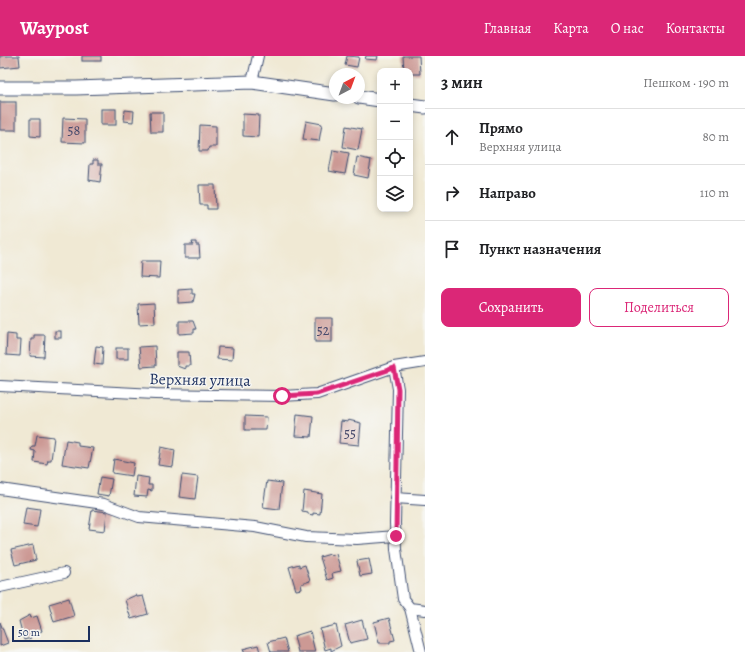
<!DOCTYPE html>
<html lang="ru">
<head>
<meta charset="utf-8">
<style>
  body { margin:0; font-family:Alegreya,serif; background:#f2f2f2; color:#202124 }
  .controls { position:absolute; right:12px; top:12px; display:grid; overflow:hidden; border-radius:8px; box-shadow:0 2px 6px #0003 }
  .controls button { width:36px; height:36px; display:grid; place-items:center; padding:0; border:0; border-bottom:1px solid #e0e0e0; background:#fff; color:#202124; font:20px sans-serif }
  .compass { position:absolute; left:329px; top:12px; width:36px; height:36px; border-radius:50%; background:#fff; box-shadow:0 2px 6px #0003; rotate:41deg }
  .scale { position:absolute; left:12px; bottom:10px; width:78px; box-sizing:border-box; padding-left:4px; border:2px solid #1b2f5e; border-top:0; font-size:11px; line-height:14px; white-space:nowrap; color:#1b2f5e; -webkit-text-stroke:3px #f6f6f2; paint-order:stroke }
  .stop { position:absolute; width:12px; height:12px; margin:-9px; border:3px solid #db2777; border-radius:50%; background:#fff }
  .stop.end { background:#db2777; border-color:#fff; box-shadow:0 1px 4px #0008 }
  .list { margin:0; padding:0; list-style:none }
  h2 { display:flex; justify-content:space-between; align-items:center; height:52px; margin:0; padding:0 16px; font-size:17px }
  h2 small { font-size:13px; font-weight:400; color:#757577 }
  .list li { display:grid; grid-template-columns:26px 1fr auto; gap:12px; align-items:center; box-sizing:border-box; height:56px; padding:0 16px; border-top:1px solid #e0e0e0 }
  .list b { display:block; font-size:15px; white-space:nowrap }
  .list p { margin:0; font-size:13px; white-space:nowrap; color:#757577 }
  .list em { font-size:13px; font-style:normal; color:#757577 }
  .actions { display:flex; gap:8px; padding:12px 16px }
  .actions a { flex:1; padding:9px 0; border:1px solid #db2777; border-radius:8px; text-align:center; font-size:14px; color:#db2777 }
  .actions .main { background:#db2777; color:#fff }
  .icon { flex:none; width:22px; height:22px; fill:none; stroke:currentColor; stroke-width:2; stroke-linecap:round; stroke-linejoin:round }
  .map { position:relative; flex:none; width:425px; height:596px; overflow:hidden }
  header { display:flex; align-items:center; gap:24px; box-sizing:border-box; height:56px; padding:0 20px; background:#db2777; color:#fff }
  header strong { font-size:19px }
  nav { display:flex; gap:22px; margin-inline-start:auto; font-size:14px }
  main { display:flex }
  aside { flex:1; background:#fff }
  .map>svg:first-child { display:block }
  .building { fill:#cc9994 }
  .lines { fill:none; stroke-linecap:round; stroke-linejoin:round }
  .minor-casing { stroke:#3b4b70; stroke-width:12 }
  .tertiary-casing { stroke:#3b4b70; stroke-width:15 }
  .minor { stroke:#fff; stroke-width:10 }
  .tertiary { stroke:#fff; stroke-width:13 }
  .route { stroke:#db2777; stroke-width:5 }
  .labels { text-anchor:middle; stroke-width:3; stroke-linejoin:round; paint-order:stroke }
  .number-label { font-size:14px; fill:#474a6c }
  .street-label { font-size:16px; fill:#1b2f5e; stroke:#f6f6f2 }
</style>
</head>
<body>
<header>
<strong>Waypost</strong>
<nav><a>Главная</a><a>Карта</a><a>О нас</a><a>Контакты</a></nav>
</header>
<main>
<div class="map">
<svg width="425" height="596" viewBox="0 0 425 596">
  <rect width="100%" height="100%" fill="#f6f6f2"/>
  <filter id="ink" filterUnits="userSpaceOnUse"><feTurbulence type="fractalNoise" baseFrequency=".025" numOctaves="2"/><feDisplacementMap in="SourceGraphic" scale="8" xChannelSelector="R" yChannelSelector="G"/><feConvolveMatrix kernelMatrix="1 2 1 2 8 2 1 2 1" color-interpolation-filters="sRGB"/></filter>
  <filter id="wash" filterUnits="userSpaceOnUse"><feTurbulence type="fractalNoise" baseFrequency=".012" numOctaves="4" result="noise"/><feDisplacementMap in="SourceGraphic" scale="16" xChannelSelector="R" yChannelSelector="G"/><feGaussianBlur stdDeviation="0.9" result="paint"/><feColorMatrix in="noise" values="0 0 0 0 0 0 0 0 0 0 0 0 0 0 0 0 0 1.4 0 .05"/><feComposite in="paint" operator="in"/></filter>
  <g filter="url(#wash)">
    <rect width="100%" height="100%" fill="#f0e9d4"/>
    <g id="blocks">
      <g class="building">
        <polygon points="0,0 19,0 20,10 0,12"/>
        <rect x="82" y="0" width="19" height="5"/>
        <polygon points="347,0 359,1 357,11 345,9"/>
        <polygon points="366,0 378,0 377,4 365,3"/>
        <polygon points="403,0 419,0 420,18 410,18 410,15 404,15"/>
        <rect x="0" y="46" width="16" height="28"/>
        <rect x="101" y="53" width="15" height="16"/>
        <polygon points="125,54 134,55 133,66 124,65"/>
        <polygon points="150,56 163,56 163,76 151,76"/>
        <polygon points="243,58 259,59 258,81 243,80"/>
        <polygon points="63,62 85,63 85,87 62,86"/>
        <polygon points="30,63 40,63 40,81 30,80"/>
        <polygon points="306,65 322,68 319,85 303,83"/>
        <polygon points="200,69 216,70 216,91 209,91 208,95 199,95"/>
        <polygon points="346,70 362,73 358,94 343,91"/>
        <polygon points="333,94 349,97 345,118 329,115"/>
        <polygon points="357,101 371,104 368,122 354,119"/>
        <polygon points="93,104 98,104 98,108 102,108 100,126 89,124 90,108 93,108"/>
        <polygon points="199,129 215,129 216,153 207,153 207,149 200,149"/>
        <polygon points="192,186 196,186 196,189 199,189 200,202 185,202 185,189 193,189"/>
        <polygon points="141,205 160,205 159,222 140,221"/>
        <polygon points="192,233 192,238 195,238 193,246 178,247 178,234"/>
        <polygon points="154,247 155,267 139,268 138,248"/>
        <rect x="315" y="262" width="17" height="24"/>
        <polygon points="179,265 193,265 196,273 194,273 194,277 179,278"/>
        <rect x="55" y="275" width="6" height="7"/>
        <polygon points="7,278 16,279 16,284 21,284 20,300 6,299"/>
        <polygon points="34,279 45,279 44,301 30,300 31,283 34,283"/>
        <polygon points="96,290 103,291 102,309 94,308"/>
        <polygon points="155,290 156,310 141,311 139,291"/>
        <polygon points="218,291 233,292 232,304 217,303"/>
        <rect x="116" y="292" width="12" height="11"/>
        <polygon points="177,296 189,296 190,310 185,310 185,313 177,310"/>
        <polygon points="297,358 313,360 311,381 295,380"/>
        <polygon points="245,360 267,361 266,374 245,374"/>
        <polygon points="348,364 361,367 359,389 339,387 341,365 348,366"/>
        <polygon points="37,379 54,381 51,404 48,404 47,408 34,406 35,395 31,394 32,390 35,390"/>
        <polygon points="66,384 78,386 78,390 93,392 89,412 62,408"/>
        <polygon points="161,391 175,394 173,411 158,409"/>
        <polygon points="114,403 134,407 132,420 112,417"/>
        <polygon points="182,419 198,421 195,443 179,441"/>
        <polygon points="136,420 149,422 148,429 152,429 152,435 148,434 147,441 134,440"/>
        <polygon points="100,421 112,423 109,440 97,438"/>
        <polygon points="267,425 282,427 279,453 263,451"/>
        <polygon points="304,435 322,438 320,458 313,457 313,459 308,458 308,456 302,455"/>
        <polygon points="26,451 40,453 37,471 23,469"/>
        <polygon points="92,454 107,456 105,475 89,473"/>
        <polygon points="33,489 36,504 15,509 11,494"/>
        <polygon points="330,498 331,500 336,498 341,515 332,517 333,522 327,524 320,501"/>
        <polygon points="369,503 372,518 360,520 357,505"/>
        <polygon points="299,508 299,511 305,509 310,525 301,528 302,533 296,534 289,511"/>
        <polygon points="136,539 137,541 143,540 148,558 131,563 125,544"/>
        <polygon points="69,542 74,560 54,566 49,548"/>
        <polygon points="30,559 31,562 37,560 42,575 30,579 31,582 24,584 19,565"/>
        <polygon points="389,562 395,584 390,585 390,587 379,587 374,566"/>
        <polygon points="362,564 367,583 350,587 345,569"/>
        <polygon points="0,566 8,587 0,590"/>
        <polygon points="336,569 341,590 331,595 331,592 325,594 320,573"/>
        <polygon points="310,575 315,596 298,596 294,580"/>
        <polygon points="284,582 288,596 271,596 268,586"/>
        <polygon points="258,589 260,596 244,596 243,593"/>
      </g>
    </g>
  </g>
  <g filter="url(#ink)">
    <use href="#blocks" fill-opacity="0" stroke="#3b4b70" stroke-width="1"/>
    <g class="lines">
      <defs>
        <g id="minor">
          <polyline points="252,26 258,0"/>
          <polyline points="394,311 398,333 395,467 396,493 403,543 410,552 425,554"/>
          <polyline points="0,330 155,338 282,340 317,338 394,311 425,306"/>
          <polyline points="0,433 104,448 139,461 255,471 306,481 357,483 396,480"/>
          <polyline points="395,442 425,444"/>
          <polyline points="0,531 64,517"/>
          <polyline points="410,552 421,596"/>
        </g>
        <g id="tertiary">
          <polyline points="0,32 76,32 252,26 335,38"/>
          <polyline points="359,41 380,44"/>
          <polyline points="410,49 425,51"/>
        </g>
      </defs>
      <use href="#minor" class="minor-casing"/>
      <use href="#tertiary" class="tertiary-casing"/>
      <use href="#minor" class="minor"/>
      <use href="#tertiary" class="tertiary"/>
    </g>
  </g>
  <g class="lines" filter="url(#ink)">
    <polyline class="route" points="282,340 317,338 394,312 398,333 396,480"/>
  </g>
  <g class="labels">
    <g class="number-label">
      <text x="74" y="79">58</text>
      <text x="323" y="279">52</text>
      <text x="350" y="382">55</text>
    </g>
    <g class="street-label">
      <text transform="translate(200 323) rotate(1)" y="6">Верхняя улица</text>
    </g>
  </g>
</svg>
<div class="controls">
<button>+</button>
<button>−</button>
<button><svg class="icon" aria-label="locate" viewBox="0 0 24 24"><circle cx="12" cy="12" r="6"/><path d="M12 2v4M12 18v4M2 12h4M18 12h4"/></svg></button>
<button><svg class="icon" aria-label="layers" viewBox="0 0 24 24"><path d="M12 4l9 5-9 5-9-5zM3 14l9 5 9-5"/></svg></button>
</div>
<svg class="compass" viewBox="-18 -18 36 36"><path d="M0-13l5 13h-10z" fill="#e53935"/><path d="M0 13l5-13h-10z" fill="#757577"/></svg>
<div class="scale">50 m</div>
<div class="stop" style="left:282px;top:340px"></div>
<div class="stop end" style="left:396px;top:480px"></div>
</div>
<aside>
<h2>3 мин<small>Пешком · 190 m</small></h2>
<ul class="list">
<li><svg class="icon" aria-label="ahead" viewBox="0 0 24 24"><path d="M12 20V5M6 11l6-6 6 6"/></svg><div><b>Прямо</b><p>Верхняя улица</p></div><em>80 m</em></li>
<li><svg class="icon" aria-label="right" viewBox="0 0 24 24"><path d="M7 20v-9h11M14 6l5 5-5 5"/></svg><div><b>Направо</b></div><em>110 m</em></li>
<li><svg class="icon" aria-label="arrive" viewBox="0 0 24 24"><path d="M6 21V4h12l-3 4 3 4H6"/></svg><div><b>Пункт назначения</b></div></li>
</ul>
<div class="actions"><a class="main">Сохранить</a><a>Поделиться</a></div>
</aside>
</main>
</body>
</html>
